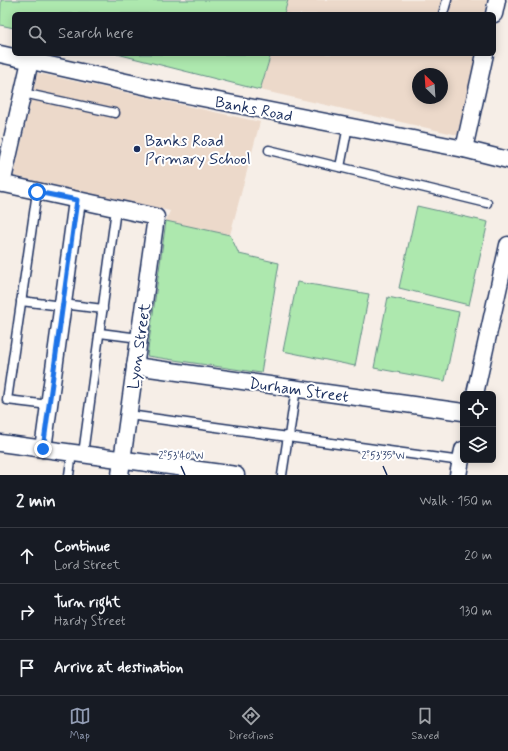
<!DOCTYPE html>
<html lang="en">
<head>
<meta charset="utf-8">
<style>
  body { margin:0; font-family:Mynerve,sans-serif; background:#242831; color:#f1f3f6 }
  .controls { position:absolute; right:12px; bottom:12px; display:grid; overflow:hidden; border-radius:6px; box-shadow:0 2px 10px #0003 }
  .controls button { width:36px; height:36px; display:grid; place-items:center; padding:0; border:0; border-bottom:1px solid #363941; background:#171b24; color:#f1f3f6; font:20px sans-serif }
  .compass { position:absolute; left:412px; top:68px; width:36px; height:36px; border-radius:50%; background:#171b24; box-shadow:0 2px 10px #0003; rotate:335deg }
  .stop { position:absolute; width:12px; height:12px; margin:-9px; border:3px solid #1a73e8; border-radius:50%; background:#fff }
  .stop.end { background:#1a73e8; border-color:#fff; box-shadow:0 1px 4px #0008 }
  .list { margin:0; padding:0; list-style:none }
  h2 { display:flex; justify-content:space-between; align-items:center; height:52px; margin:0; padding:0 16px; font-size:17px }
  h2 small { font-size:13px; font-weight:400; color:#9ea1a6 }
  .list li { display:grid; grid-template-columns:26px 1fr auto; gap:12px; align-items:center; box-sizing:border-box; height:56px; padding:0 16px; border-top:1px solid #363941 }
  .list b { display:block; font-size:15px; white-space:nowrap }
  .list p { margin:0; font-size:13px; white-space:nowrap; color:#9ea1a6 }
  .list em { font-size:13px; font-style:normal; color:#9ea1a6 }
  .icon { flex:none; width:22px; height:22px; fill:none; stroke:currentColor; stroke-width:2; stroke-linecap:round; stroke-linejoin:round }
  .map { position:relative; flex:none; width:508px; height:475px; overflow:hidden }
  .search { position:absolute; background:#171b24; box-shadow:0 2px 10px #0003; left:12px; right:12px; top:12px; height:44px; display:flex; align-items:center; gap:10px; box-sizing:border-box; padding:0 14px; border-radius:6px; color:#9ea1a6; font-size:15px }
  .sheet { height:220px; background:#171b24 }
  nav { display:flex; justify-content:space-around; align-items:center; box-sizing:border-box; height:56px; border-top:1px solid #363941; background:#171b24; font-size:11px; color:#9ea1a6 }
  nav a { display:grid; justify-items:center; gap:2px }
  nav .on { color:#919bb2 }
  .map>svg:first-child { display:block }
  .built { fill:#ecd9ca; fill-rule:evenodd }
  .green { fill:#ade8ae; stroke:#648c86 }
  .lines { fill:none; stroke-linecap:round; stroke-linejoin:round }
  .service-casing { stroke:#1b2f5e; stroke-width:11 }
  .minor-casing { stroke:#1b2f5e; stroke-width:19 }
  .service { stroke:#fff; stroke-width:8 }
  .minor { stroke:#fff; stroke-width:16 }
  .route { stroke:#1a73e8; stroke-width:5 }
  .ticks { fill:none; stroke:#1b2f5e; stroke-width:1.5 }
  .poi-dot { fill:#1b2f5e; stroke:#fff; stroke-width:1.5 }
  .labels { text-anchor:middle; stroke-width:4; stroke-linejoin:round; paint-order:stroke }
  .street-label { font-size:16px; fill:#1b2f5e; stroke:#fff }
  .poi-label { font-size:16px; fill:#1b2f5e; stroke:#fff; text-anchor:start }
  .ticks-label { font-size:10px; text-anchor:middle; fill:#1b2f5e; stroke:#fff; stroke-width:4; stroke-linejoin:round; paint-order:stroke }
</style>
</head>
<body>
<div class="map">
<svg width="508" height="475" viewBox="0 0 508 475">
  <rect width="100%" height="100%" fill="#f6eee7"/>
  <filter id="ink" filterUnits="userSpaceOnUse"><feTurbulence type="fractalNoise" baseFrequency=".025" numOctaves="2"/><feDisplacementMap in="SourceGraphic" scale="8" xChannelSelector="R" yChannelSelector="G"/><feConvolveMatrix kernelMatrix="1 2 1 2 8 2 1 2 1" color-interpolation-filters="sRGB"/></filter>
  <g filter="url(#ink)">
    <g class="built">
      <polygon points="288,0 487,0 484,14 284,14"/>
      <path d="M271,54H476L458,135L260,90ZM418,74H442V98H418Z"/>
      <polygon points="37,73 260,122 230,235 166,221 170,211 14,176"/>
    </g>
    <g class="green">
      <polygon points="1,0 288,0 284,14 14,14 14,28 0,25"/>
      <polygon points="117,54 271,54 260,90"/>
      <polygon points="417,206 488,222 469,305 399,288"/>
      <polygon points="166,221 230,235 239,254 279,263 261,373 147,356"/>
      <polygon points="297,282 369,294 355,366 283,351"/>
      <polygon points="388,297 459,312 445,381 374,368"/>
    </g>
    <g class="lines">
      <defs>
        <g id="service">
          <polyline points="443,14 447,0"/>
          <polyline points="23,93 115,113"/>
          <polyline points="269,150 487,203"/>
          <polyline points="340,167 348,126"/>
          <polyline points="37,192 7,400 49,405"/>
          <polyline points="21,301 62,306"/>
          <polyline points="63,304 103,309"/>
          <polyline points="100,333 139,338"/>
          <polyline points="129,415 461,461"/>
          <polyline points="289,436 296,388"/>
          <polyline points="83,454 116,209"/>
          <polyline points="69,475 72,453"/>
          <polyline points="282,475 288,436"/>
        </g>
        <g id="minor">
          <polyline points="494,14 497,0"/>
          <polyline points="0,54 162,90 464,149 508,160"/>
          <polyline points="464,149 485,54"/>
          <polyline points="0,183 156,217 120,475"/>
          <polyline points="2,184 30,61"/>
          <polyline points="135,366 463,412"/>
          <polyline points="475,394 508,245"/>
          <polyline points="0,443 236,475"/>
          <polyline points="43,449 77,201"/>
          <polyline points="458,475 463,450"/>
        </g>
      </defs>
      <use href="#service" class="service-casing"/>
      <use href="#minor" class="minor-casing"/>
      <use href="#service" class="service"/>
      <use href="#minor" class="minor"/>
    </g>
  </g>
  <g class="lines" filter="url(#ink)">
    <polyline class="route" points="37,192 77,200 43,449"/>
  </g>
  <path class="ticks" d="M181,466L185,475M383,466L387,475"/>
  <circle class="poi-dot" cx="137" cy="149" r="4"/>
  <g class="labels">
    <g class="street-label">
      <text transform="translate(254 108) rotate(11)" y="6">Banks Road</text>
      <text transform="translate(138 346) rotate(-82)" y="6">Lyon Street</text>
      <text transform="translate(299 389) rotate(8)" y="6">Durham Street</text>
    </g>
    <g class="poi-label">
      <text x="145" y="146">Banks Road<tspan x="145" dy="18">Primary School</tspan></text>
    </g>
  </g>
  <g class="ticks-label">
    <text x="181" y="459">2°53'40"W</text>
    <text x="383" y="459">2°53'35"W</text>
  </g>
</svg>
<div class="controls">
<button><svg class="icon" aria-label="locate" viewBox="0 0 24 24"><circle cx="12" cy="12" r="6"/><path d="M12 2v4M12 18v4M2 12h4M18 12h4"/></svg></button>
<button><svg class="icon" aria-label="layers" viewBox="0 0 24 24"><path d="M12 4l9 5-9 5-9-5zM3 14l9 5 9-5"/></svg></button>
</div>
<svg class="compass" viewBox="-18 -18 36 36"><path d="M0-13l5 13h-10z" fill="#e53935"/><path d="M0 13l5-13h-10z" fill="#9ea1a6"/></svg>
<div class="stop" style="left:37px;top:192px"></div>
<div class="stop end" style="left:43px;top:449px"></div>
<div class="search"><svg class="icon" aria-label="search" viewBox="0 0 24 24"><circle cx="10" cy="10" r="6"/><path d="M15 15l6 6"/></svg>Search here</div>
</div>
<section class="sheet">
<h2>2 min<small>Walk · 150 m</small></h2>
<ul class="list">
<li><svg class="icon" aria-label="ahead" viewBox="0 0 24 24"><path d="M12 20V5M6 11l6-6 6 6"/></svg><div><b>Continue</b><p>Lord Street</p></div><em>20 m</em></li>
<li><svg class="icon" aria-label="right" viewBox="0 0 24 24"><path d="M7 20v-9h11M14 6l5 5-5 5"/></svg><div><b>Turn right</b><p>Hardy Street</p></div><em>130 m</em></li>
<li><svg class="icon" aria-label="arrive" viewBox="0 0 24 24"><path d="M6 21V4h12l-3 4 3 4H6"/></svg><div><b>Arrive at destination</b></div></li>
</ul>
</section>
<nav>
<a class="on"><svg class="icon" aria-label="map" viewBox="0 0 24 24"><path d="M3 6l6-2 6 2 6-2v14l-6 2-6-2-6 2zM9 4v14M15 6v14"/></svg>Map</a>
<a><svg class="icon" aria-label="directions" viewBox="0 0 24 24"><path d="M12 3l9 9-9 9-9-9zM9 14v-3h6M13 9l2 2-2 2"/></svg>Directions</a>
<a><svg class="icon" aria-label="saved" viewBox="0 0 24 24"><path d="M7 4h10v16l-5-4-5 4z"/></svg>Saved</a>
</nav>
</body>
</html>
